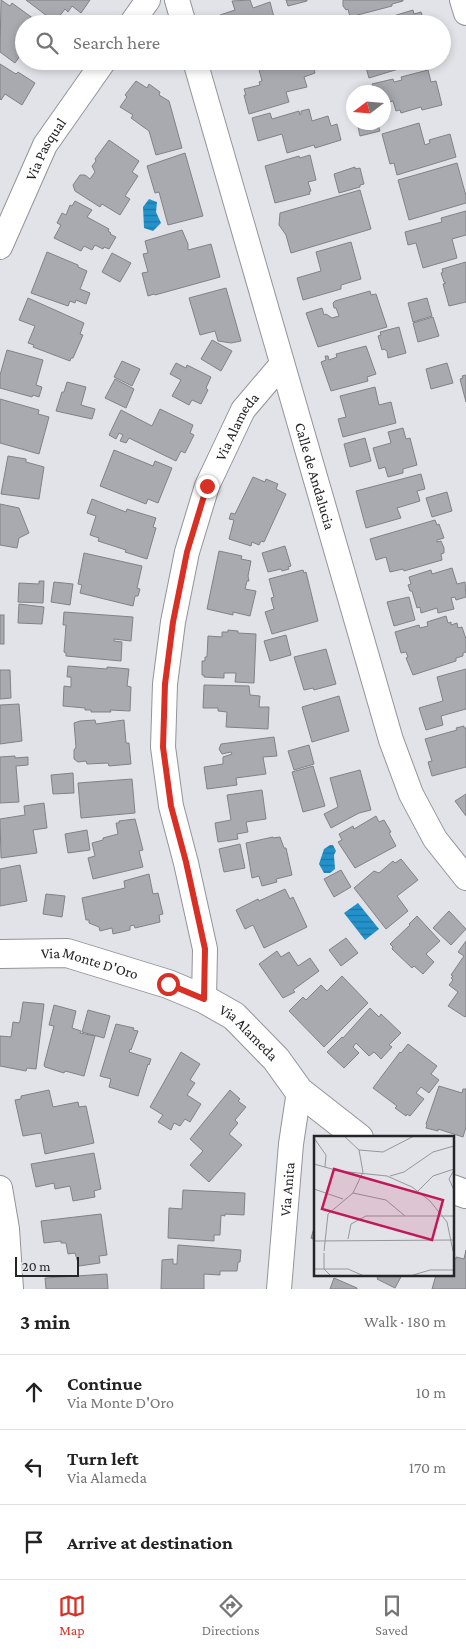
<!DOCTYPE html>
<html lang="en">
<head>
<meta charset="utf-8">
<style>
  body { margin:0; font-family:"Crimson Pro",serif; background:#f2f2f2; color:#222 }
  .compass { position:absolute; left:346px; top:85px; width:45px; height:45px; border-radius:50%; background:#fff; box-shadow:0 2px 8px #0003; rotate:254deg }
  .scale { position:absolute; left:15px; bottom:12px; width:64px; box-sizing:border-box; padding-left:5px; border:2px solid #252527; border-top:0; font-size:14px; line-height:18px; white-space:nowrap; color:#252527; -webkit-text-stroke:4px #e2e3e8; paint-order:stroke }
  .stop { position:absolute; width:15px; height:15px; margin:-11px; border:4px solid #d93025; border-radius:50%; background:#fff }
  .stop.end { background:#d93025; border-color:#fff; box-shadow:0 1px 5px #0008 }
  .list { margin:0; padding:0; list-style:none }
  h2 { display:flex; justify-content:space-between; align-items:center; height:65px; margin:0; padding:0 20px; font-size:21px }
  h2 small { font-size:16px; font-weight:400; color:#767676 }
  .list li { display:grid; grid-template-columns:32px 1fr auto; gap:15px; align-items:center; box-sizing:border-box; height:75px; padding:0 20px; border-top:1px solid #e0e0e0 }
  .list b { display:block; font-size:19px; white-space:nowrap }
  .list p { margin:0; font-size:16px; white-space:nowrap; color:#767676 }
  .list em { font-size:16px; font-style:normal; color:#767676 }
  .icon { flex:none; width:28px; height:28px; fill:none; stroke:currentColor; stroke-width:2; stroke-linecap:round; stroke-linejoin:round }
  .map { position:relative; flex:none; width:466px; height:1289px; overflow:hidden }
  .search { position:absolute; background:#fff; box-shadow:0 2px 8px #0003; left:15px; right:15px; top:15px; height:55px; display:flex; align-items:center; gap:12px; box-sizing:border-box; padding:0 18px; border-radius:28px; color:#767676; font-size:19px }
  .sheet { height:290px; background:#fff }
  nav { display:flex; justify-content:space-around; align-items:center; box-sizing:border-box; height:70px; border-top:1px solid #e0e0e0; background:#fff; font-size:14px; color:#767676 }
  nav a { display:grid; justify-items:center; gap:2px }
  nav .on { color:#d93025 }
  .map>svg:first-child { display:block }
  .water { fill:url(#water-rules) }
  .building { fill:#a9aaaf; stroke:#818288 }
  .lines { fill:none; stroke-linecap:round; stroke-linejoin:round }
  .minor-casing { stroke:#939499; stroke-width:26 }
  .tertiary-casing { stroke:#939499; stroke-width:30 }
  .minor { stroke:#fff; stroke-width:24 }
  .tertiary { stroke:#fff; stroke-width:28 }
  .route { stroke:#d93025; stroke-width:6 }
  .labels { text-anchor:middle; stroke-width:5; stroke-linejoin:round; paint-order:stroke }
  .street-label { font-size:15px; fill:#252527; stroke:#e2e3e8 }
  .inset-road { fill:none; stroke:#96979b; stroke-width:1 }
  .view { fill:#c2185b; fill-opacity:0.15; stroke:#c2185b; stroke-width:2.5 }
  .inset-edge { fill:none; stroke:#252527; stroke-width:2.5 }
</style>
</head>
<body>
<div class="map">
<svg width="466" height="1289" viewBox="0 0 466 1289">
  <defs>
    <pattern id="water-rules" width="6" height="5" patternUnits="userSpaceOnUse" patternTransform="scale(1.25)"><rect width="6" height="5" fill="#2391ca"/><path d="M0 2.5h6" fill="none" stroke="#1e76a4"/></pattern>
  </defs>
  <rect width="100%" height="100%" fill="#e2e3e8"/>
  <g class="water">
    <polygon points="149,199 157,202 156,212 161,223 153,231 144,228 143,207"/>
    <polygon points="330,845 333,845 336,851 334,855 335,869 330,873 324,873 319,864 324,849"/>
    <polygon points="358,903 379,929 365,940 344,913"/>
  </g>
  <g class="building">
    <polygon points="1,0 10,6 12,3 34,19 30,24 24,24 24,50 15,63 0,52"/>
    <polygon points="26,0 90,0 81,13 72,6 68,12 65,9 55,22"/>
    <polygon points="250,0 253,8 270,2 275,21 279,20 280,24 223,24 220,15 235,10 232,1"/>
    <polygon points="286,0 307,0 307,1 288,6"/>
    <polygon points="343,0 403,0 403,1 392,4 392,6 350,17 348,9 346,10 343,6"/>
    <polygon points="413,10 414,14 421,12 425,24 367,24"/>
    <polygon points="312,61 315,73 304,77 307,87 286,92 289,102 249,114 244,95 246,95 244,89 260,85 259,82 262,81 257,62"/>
    <polygon points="364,61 407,61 408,64 405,65 405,67 369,78"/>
    <polygon points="0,64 16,74 18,72 35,83 22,105 5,94 1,100 0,99"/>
    <polygon points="428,70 431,82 436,81 442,105 422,110 421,107 401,113 400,110 396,111 393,101 386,103 385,99 384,99 384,92 375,92 372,84 393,79 394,82 402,80 401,77"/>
    <polygon points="136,81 147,88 149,84 160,92 159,95 169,101 182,148 156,155 149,131 131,118 133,115 120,107 127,97 125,95"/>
    <polygon points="309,109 312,121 328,116 331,126 337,124 341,140 315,148 314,145 287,153 282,134 258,141 252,118 270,113 272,119 299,111 300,115 301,114 301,111"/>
    <polygon points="357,122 377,122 380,131 360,136"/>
    <polygon points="419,123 425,145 430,143 429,140 450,134 456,157 397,175 394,163 390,164 382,134"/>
    <polygon points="109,140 139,161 132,172 138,176 125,196 130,199 120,215 102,204 100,207 75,191 73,185 80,175 85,175 90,179 95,172 92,166 96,161 95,159"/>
    <polygon points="185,153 203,216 168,225 159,192 155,193 147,166"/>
    <polygon points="310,155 316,180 308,182 311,191 309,192 310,194 275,203 265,166 299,156 300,158"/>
    <polygon points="457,163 466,196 466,203 409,220 398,180"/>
    <polygon points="355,167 355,169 360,168 364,184 360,185 360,187 339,193 334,174"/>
    <polygon points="360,190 371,229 291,253 286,235 279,225 280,213"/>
    <polygon points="75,201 92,210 87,217 109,229 108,231 111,233 110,234 116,237 109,249 104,247 103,249 95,245 92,250 84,246 81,251 54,238 61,225 57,223 62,213 66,215 70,205 72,206"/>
    <polygon points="466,211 466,235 452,239 457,258 423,268 416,243 408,245 405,232 442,222 441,218"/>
    <polygon points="182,230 188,244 188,250 211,244 220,277 155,295 154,294 148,296 142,273 148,272 143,254 148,253 145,241"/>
    <polygon points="351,242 361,279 341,285 341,289 303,300 297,278 321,271 316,252"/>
    <polygon points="47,252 78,265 78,267 87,271 80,289 90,293 86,304 76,300 75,303 70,301 68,306 31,293"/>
    <polygon points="112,253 131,263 120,282 102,272"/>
    <polygon points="466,262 466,302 449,306 443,284 446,283 444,282 441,273 443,272 442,269"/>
    <polygon points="226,288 241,341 231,343 218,341 215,331 200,335 189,298"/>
    <polygon points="370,291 371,295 376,294 387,327 318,347 306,313 322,308 324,315 326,314 332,318 339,316 336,308 334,308 333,303 335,301"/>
    <polygon points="28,298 84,323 80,334 83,335 73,358 71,358 70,361 33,347 34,345 28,343 35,326 19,320"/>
    <polygon points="427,298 432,316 413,322 408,303"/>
    <polygon points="433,317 439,336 418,342 413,323"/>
    <polygon points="399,327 406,353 388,358 387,351 384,349 382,350 378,336 381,335 380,332"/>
    <polygon points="212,340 232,351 221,371 201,359"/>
    <polygon points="366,346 376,374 367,377 368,381 331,391 321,362 326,360 325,356 328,356 329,360 337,357 336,354"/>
    <polygon points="7,350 43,360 36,385 42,387 39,397 33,395 32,397 0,388 0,375"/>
    <polygon points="122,361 140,369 132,386 114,377"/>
    <polygon points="176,363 186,368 187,365 211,377 206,388 208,390 201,404 192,400 189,405 172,396 181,380 170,374"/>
    <polygon points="447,363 453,383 431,389 426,369"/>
    <polygon points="466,375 466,402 460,379 463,378 462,376"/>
    <polygon points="115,379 134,389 126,408 105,398"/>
    <polygon points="67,382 86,387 81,405 95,409 92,419 56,411 62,392 64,392"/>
    <polygon points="375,387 379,405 391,402 396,423 343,437 338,419 346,417 340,396"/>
    <polygon points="0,399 39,410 38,414 49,417 39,454 0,443"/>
    <polygon points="160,409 193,425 190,433 194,435 185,453 181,451 176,461 129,438 126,443 120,441 123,435 119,433 116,439 109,435 121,410 152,426"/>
    <polygon points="403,428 406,439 410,438 417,465 403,469 403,473 388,477 385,467 379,469 373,448 391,443 388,432"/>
    <polygon points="365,438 371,461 350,467 344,444"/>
    <polygon points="114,450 153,466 155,461 172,468 158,503 148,499 146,504 100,486"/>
    <polygon points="8,456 26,459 26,462 44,467 39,499 1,494"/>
    <polygon points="421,474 425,489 417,491 420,501 397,508 401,518 366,528 356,491"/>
    <polygon points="253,477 265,482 266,479 278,484 276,489 286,494 264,542 261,541 259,545 252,542 251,546 229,539 234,520 229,519 231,513 235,514"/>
    <polygon points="447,492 452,511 432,517 426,498"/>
    <polygon points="92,499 126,512 127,509 156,518 153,527 156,528 147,559 125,552 126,550 98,541 99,538 90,535 96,516 87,513"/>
    <polygon points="0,504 19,508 29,533 19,538 17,548 0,545"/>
    <polygon points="435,520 437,525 439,524 444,538 437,540 437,542 441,541 444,548 444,553 441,554 442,560 404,571 403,569 390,572 386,557 376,560 370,539"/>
    <polygon points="285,546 291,566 288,567 289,569 282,571 281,569 268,572 262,553"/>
    <polygon points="219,551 242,556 241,559 251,561 248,576 249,581 247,581 245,589 256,591 250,616 233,612 233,615 207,609"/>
    <polygon points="84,553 142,566 137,588 140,589 138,596 135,596 133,606 80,593 82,585 78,584"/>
    <polygon points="452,568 457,584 465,582 466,597 456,600 455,597 451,598 454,609 438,613 437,608 421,613 420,607 417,608 412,591 410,591 408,585 411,584 409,577 431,570 432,574"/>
    <polygon points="303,570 304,573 306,572 318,621 272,634 265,612 274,609 271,598 274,597 269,579"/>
    <polygon points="39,581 44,581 43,603 18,602 19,583 39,584"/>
    <polygon points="54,582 73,584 70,605 51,602"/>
    <polygon points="409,597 415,620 394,626 387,602"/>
    <polygon points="19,604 44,607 42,624 18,623"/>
    <polygon points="64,612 133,617 131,641 114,639 114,641 122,642 121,661 66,656 66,653 64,652 66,625 63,625"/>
    <rect x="0" y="615" width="4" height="29"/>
    <polygon points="446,616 448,623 451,622 451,625 457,623 458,628 462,627 466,639 466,652 463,653 463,656 456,658 456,661 413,675 406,658 408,657 406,652 401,653 395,632 419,625 420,628 428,626 427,622"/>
    <polygon points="228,630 238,631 238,633 256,634 254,683 235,682 236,673 224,673 224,678 204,677 204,675 202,675 202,661 205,661 205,657 207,657 208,636 222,637 222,632 228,632"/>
    <polygon points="286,635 291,655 270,661 264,641"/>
    <polygon points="326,649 336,684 314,690 313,688 304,690 294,657"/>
    <polygon points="68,666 107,669 107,667 129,669 127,686 131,687 130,711 110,710 111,712 91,712 91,710 85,710 85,708 63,706 64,686 71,687 71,677 67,677"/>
    <polygon points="466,669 466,709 441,716 443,725 426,730 419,708 443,701 437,677"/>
    <polygon points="0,670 10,670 11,698 0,699"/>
    <polygon points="204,685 249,686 250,695 260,696 259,707 269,707 268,729 226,727 227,712 218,711 218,708 203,708"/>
    <polygon points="339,696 349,731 312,742 302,707"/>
    <polygon points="19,704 22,741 0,744 0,705"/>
    <polygon points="95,720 96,724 124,720 126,743 129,743 131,764 109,766 108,763 87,764 86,761 78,762 74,759 74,750 76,747 74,723 80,721"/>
    <polygon points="464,726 464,728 466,728 466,767 432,776 428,762 432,761 425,739 457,730 456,728"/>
    <polygon points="274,737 277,756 263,757 266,774 236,778 237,785 207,789 204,767 223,764 223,757 232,754 231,752 222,754 219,749 221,744"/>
    <polygon points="309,745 314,764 294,770 288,751"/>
    <polygon points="15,756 15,758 28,757 28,765 16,766 19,802 0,803 0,757"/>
    <polygon points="313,766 325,806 303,812 292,772"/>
    <polygon points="360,770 371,810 359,813 331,828 324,814 338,807 330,778"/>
    <polygon points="73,773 74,793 53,794 51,775"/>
    <polygon points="132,779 135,813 81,818 78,783"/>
    <polygon points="262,790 266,819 246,822 248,832 237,834 238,839 218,842 215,823 231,820 227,795"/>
    <polygon points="466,794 466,816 455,801"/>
    <polygon points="44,803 47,828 33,830 37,853 1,858 0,819 25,815 24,806"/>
    <polygon points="376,816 379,822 384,820 391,832 389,833 396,846 355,868 338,842 342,840 339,834 353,826 354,829"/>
    <polygon points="135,819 143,850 139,851 143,867 93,879 88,858 95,856 92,843 103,840 103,838 118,834 116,823 119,823 119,821"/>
    <polygon points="87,830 90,850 68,853 65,834"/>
    <polygon points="273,837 273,838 280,837 284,848 286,848 292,875 276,879 277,882 262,886 259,876 252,878 246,843"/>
    <polygon points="240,844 245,868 224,872 219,849"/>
    <polygon points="401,859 418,880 397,896 408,911 386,929 354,888 374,871 379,873 393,861 395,863"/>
    <polygon points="20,865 27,901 0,906 0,869"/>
    <polygon points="341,870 351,887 334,897 324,879"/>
    <polygon points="149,874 153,894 158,893 163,914 159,915 160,922 135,928 134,925 130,926 130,930 113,934 112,928 100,931 99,927 89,923 89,920 86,920 82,898 125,888 124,881"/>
    <polygon points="285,889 290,899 293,897 307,927 264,948 253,925 245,929 236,910 258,899 259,901"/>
    <polygon points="46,894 65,896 62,917 43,914"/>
    <polygon points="449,911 466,929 451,945 433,928"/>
    <polygon points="417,916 440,941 426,954 434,962 423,974 414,966 412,968 392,949 393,947 390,944 410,925 409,924"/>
    <polygon points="346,938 358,953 341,966 329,950"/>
    <polygon points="466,941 466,1016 465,1017 448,1006 458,992 449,985 453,980 451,978 453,976 451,975 464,956 458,952"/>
    <polygon points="277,951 281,957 289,952 298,966 310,958 319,971 293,990 295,992 283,998 259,964"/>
    <polygon points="342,976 368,1003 324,1047 289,1011 303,997 306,1000 321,985 327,991"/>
    <polygon points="23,1002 44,1004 36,1069 27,1068 26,1071 0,1066 0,1036 11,1037 13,1022 19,1023 20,1021"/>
    <polygon points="54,1005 76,1011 72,1028 81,1031 80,1033 95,1036 84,1076 65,1071 64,1073 45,1067 44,1065 54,1026 49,1025"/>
    <polygon points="370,1008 379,1017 381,1014 401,1033 389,1045 392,1047 381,1059 374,1052 369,1056 356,1043 353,1047 359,1053 344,1068 327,1052 342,1037 343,1038"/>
    <polygon points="88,1010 110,1016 104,1038 82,1032"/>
    <polygon points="116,1024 134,1028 133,1030 138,1031 131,1050 130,1049 129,1052 151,1059 149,1065 148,1064 138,1096 109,1087 111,1079 100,1076"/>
    <polygon points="408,1044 437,1066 431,1074 439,1080 429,1093 421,1087 416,1093 424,1099 410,1116 407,1114 406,1116 395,1108 397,1106 373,1088 400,1052 401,1053"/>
    <polygon points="181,1052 200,1064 190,1080 195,1083 187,1095 201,1104 190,1122 185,1119 180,1126 174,1123 171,1130 158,1122 163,1115 150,1107"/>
    <polygon points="439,1086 462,1093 463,1089 466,1089 466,1127 463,1137 438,1129 438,1131 426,1128 427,1125 426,1124"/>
    <polygon points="49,1090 53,1107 78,1102 79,1107 86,1106 94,1143 45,1154 41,1133 23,1136 15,1100 21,1099 21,1096"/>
    <polygon points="230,1090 240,1099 238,1101 246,1107 235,1120 238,1123 229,1134 242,1145 209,1182 190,1165 203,1151 190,1139"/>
    <polygon points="94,1153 101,1189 94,1191 95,1197 73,1201 70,1186 55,1189 54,1183 36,1187 31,1164"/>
    <polygon points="183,1190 245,1193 244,1215 225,1214 225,1216 221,1215 220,1235 214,1235 214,1241 168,1238 169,1208 182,1209"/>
    <polygon points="101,1214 107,1255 99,1256 100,1263 79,1266 75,1253 68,1254 66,1243 61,1243 61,1241 44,1243 41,1221"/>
    <polygon points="315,1225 315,1240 311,1238"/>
    <polygon points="178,1245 241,1250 240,1262 238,1262 237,1271 220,1271 220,1275 204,1274 204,1289 161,1289 162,1260 173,1259 173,1264 177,1264"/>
    <polygon points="466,1250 466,1289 432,1289 436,1275 452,1275 452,1258 456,1259 456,1257 464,1259"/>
    <polygon points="107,1274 108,1289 46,1289 45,1278"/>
    <polygon points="379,1275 402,1275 395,1288 377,1279"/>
    <polygon points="334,1278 357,1288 357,1289 330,1289"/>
  </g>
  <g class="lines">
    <defs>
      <g id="minor">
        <polyline points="177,0 184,24"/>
        <polyline points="462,0 466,13"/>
        <polyline points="131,24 148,0"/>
        <path id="s1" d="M195,61L391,740L411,794L435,839L466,878"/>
        <path id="s2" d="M0,247L45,145L104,61"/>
        <path id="s3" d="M204,999L205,949L186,863L171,806L163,747L165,684L173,622L187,552L207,486L243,410L282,364"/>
        <polyline points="0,1188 7,1229 11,1289"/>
        <path id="s4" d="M279,1289L291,1144L299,1091"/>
      </g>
      <g id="tertiary">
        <path id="s5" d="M0,954L67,953L168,984L204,999L234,1016L276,1059L299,1091L359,1138"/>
        <polyline points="452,1189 466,1194"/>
      </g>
    </defs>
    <use href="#minor" class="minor-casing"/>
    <use href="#tertiary" class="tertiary-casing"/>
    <use href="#minor" class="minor"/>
    <use href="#tertiary" class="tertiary"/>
  </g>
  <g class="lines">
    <polyline class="route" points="168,984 204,999 205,949 186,862 171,806 163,747 165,684 173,622 187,552 207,486"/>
  </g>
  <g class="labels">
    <g class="street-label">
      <text dy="5" stroke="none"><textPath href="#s2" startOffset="108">Via Pasqual</textPath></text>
      <text dy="5" stroke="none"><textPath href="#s3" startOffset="589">Via Alameda</textPath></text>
      <text dy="5" stroke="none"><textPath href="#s1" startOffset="432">Calle de Andalucia</textPath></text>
      <text dy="5" stroke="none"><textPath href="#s5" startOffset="91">Via Monte D'Oro</textPath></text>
      <text dy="5" stroke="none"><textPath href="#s5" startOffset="268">Via Alameda</textPath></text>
      <text dy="5" stroke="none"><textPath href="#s4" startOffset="100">Via Anita</textPath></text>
    </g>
  </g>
  <g transform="translate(314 1136)">
    <rect width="140" height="140" fill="#e2e3e8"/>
    <path class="inset-road" d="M0,2L12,19L11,31M45,14L69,16L100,0M0,28L25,35L73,40L98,51L116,65L133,86L139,115M140,34L135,43L140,54M76,40L90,36L119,16L140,10M0,53L29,63M104,55L119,40L140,33M39,57L72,64L91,80M34,103L37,88L52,80H140M0,105L140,104M10,115L14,78L39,57L49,36L45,14L30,0M10,117V133L17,140M0,133H34L50,140M96,140L116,134H140M140,140V118"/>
    <path class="view" d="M20,33L129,64L118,104L8,73Z"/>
    <rect width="140" height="140" class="inset-edge"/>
  </g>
</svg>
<svg class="compass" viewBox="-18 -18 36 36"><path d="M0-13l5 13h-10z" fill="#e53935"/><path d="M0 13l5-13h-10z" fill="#767676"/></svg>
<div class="scale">20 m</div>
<div class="stop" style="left:168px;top:984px"></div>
<div class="stop end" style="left:207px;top:486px"></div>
<div class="search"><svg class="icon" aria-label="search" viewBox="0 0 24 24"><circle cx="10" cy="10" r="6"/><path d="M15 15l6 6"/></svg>Search here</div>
</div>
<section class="sheet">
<h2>3 min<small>Walk · 180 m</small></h2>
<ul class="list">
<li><svg class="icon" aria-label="ahead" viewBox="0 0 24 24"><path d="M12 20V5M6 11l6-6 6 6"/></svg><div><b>Continue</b><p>Via Monte D'Oro</p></div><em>10 m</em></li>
<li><svg class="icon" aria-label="left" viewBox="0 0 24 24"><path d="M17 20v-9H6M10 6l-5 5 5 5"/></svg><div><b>Turn left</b><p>Via Alameda</p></div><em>170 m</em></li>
<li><svg class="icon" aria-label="arrive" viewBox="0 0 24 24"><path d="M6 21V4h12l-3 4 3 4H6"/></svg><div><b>Arrive at destination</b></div></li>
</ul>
</section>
<nav>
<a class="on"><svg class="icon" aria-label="map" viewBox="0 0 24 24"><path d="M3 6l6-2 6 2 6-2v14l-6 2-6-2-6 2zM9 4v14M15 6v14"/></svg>Map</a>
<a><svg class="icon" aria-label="directions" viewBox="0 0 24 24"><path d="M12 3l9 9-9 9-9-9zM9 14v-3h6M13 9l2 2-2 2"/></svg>Directions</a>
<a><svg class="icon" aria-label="saved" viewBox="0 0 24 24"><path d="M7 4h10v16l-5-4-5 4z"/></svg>Saved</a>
</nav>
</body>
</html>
